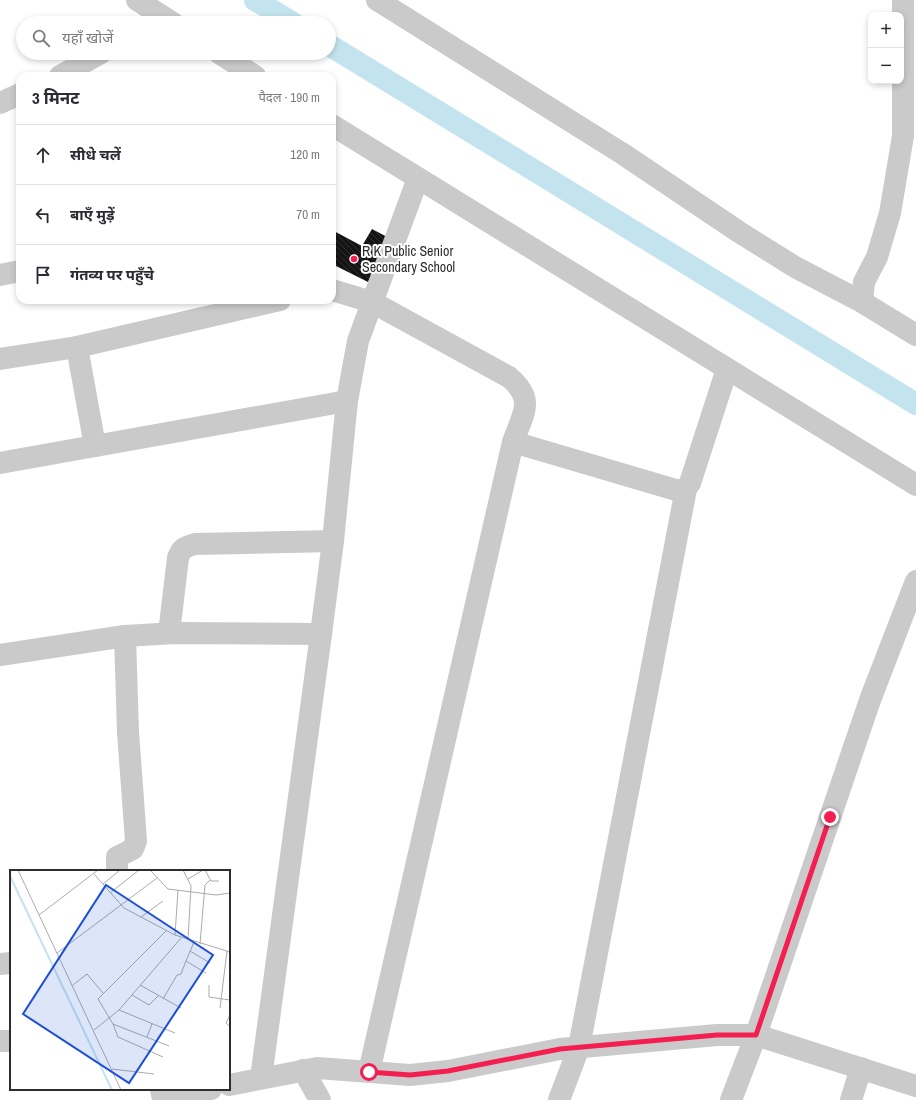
<!DOCTYPE html>
<html lang="hi">
<head>
<meta charset="utf-8">
<style>
  body { margin:0; font-family:"Archivo Narrow","Noto Sans Devanagari",sans-serif; background:#f2f2f3; color:#2b2b33 }
  .controls { position:absolute; right:12px; top:12px; display:grid; overflow:hidden; border-radius:8px; box-shadow:0 2px 6px #0003 }
  .controls button { width:36px; height:36px; display:grid; place-items:center; padding:0; border:0; border-bottom:1px solid #e1e1e2; background:#fff; color:#2b2b33; font:20px sans-serif }
  .stop { position:absolute; width:12px; height:12px; margin:-9px; border:3px solid #f51e50; border-radius:50%; background:#fff }
  .stop.end { background:#f51e50; border-color:#fff; box-shadow:0 1px 4px #0008 }
  .list { margin:0; padding:0; list-style:none }
  h2 { display:flex; justify-content:space-between; align-items:center; height:52px; margin:0; padding:0 16px; font-size:17px }
  h2 small { font-size:13px; font-weight:400; color:#7c7c81 }
  .list li { display:grid; grid-template-columns:26px 1fr auto; gap:12px; align-items:center; box-sizing:border-box; height:60px; padding:0 16px; border-top:1px solid #e1e1e2 }
  .list b { display:block; font-size:15px; white-space:nowrap }
  .list em { font-size:13px; font-style:normal; color:#7c7c81 }
  .icon { flex:none; width:22px; height:22px; fill:none; stroke:currentColor; stroke-width:2; stroke-linecap:round; stroke-linejoin:round }
  .map { position:relative; flex:none; width:916px; height:1100px; overflow:hidden }
  .search { position:absolute; background:#fff; box-shadow:0 2px 6px #0003; left:16px; top:16px; width:320px; height:44px; display:flex; align-items:center; gap:10px; box-sizing:border-box; padding:0 14px; border-radius:22px; color:#7c7c81; font-size:15px }
  .panel { position:absolute; background:#fff; box-shadow:0 2px 6px #0003; left:16px; top:72px; width:320px; height:232px; border-radius:12px }
  .map>svg:first-child { display:block }
  .lines { fill:none; stroke-linecap:round; stroke-linejoin:round }
  .canal { stroke:#c3e4ee; stroke-width:22 }
  .building { fill:url(#building-back-hatch) }
  .minor { stroke:#cacaca; stroke-width:22 }
  .route { stroke:#f51e50; stroke-width:5 }
  .poi-dot { fill:#f51e50; stroke:#fff; stroke-width:1.5 }
  .labels { text-anchor:middle; stroke-width:4; stroke-linejoin:round; paint-order:stroke }
  .poi-label { font-size:14px; fill:#2d2d2d; stroke:#fff; text-anchor:start }
  .inset-river { fill:none; stroke:#c3e4ee; stroke-width:2 }
  .inset-road { fill:none; stroke:#ababab; stroke-width:1 }
  .view { fill:#1d4ed8; fill-opacity:0.15; stroke:#1d4ed8; stroke-width:2 }
  .inset-edge { fill:none; stroke:#2d2d2d; stroke-width:2 }
</style>
</head>
<body>
<div class="map">
<svg width="916" height="1100" viewBox="0 0 916 1100">
  <defs>
    <pattern id="building-back-hatch" width="6" height="6" patternUnits="userSpaceOnUse"><rect width="6" height="6" fill="#141414"/><path d="M-1 5l2 2M0 0l6 6M5-1l2 2" fill="none" stroke="#2e2e2e"/></pattern>
  </defs>
  <rect width="100%" height="100%" fill="#fff"/>
  <g class="lines">
    <g class="canal">
      <polyline points="255,0 293,23"/>
      <polyline points="329,45 916,404"/>
    </g>
  </g>
  <polygon class="building" points="372,229 391,239 368,282 332,264 332,230 362,246"/>
  <g class="lines">
    <g class="minor">
      <polyline points="137,0 173,23"/>
      <polyline points="377,0 623,154 739,232 795,267 862,302 916,335"/>
      <polyline points="219,53 255,76"/>
      <polyline points="60,76 101,53"/>
      <polyline points="0,103 20,94"/>
      <polyline points="332,125 916,485"/>
      <polyline points="0,275 20,271"/>
      <path d="M332,290L372,302L509,377C536,400 523,413 513,442L369,1072"/>
      <polyline points="862,302 864,282 877,257 890,213 903,136 903,0"/>
      <polyline points="77,347 95,446"/>
      <polyline points="0,359 77,347 280,300"/>
      <path d="M513,442L676,490C683,491 686,489 690,483L727,369"/>
      <polyline points="0,463 347,401"/>
      <path d="M169,633L178,558C181,548 185,547 195,544L333,541"/>
      <polyline points="0,655 125,636 175,633 321,634"/>
      <polyline points="117,871 117,857 133,849 136,841 128,732 125,636"/>
      <polyline points="0,964 11,963"/>
      <polyline points="0,1041 11,1041"/>
      <polyline points="303,1070 320,1100"/>
      <polyline points="261,1078 321,634 333,541 347,401 358,341 418,178"/>
      <polyline points="229,1085 317,1068 410,1075 448,1071 560,1049 717,1035 756,1035 916,1086"/>
      <polyline points="161,1089 163,1100"/>
      <polyline points="177,1100 211,1089"/>
      <polyline points="559,1100 579,1047 686,489"/>
      <polyline points="731,1100 756,1035 870,700 916,581"/>
      <polyline points="851,1100 861,1068"/>
    </g>
  </g>
  <g class="lines">
    <polyline class="route" points="369,1072 410,1075 448,1071 560,1049 717,1035 756,1035 830,817"/>
  </g>
  <circle class="poi-dot" cx="354" cy="259" r="4"/>
  <g class="labels">
    <g class="poi-label">
      <text x="362" y="256">R K Public Senior<tspan x="362" dy="16">Secondary School</tspan></text>
    </g>
  </g>
  <g transform="translate(10 870)">
    <rect width="220" height="220" fill="#fff"/>
    <path class="inset-river" d="M0,6L102,220"/>
    <path class="inset-road" d="M8,0L111,220M140,0L158,19L206,25L220,23M173,0L181,16L178,70M195,0L201,11H209M84,4L114,38L165,65L220,82M178,9L193,0M93,14L110,0M100,23L129,0M29,45L88,0M131,47L153,31M157,60L88,129L103,154L159,176M165,65L168,20M184,72L176,91L196,103M190,74L195,15L200,10M180,81L200,93M47,83L147,8M63,115L77,104L93,123M130,115L171,138M199,115V127L220,130M122,125L139,135L148,126M153,129L167,105L171,104L176,91M210,138L217,81M109,140L165,163M220,145L216,153L220,157M103,154L108,167L153,187M84,160L109,140L171,68M137,167L142,154M102,199L144,204"/>
    <path class="view" d="M96,15L203,85L119,213L13,144Z"/>
    <rect width="220" height="220" class="inset-edge"/>
  </g>
</svg>
<div class="controls">
<button>+</button>
<button>−</button>
</div>
<div class="stop" style="left:369px;top:1072px"></div>
<div class="stop end" style="left:830px;top:817px"></div>
<div class="search"><svg class="icon" aria-label="search" viewBox="0 0 24 24"><circle cx="10" cy="10" r="6"/><path d="M15 15l6 6"/></svg>यहाँ खोजें</div>
<section class="panel">
<h2>3 मिनट<small>पैदल · 190 m</small></h2>
<ul class="list">
<li><svg class="icon" aria-label="ahead" viewBox="0 0 24 24"><path d="M12 20V5M6 11l6-6 6 6"/></svg><div><b>सीधे चलें</b></div><em>120 m</em></li>
<li><svg class="icon" aria-label="left" viewBox="0 0 24 24"><path d="M17 20v-9H6M10 6l-5 5 5 5"/></svg><div><b>बाएँ मुड़ें</b></div><em>70 m</em></li>
<li><svg class="icon" aria-label="arrive" viewBox="0 0 24 24"><path d="M6 21V4h12l-3 4 3 4H6"/></svg><div><b>गंतव्य पर पहुँचे</b></div></li>
</ul>
</section>
</div>
</body>
</html>
